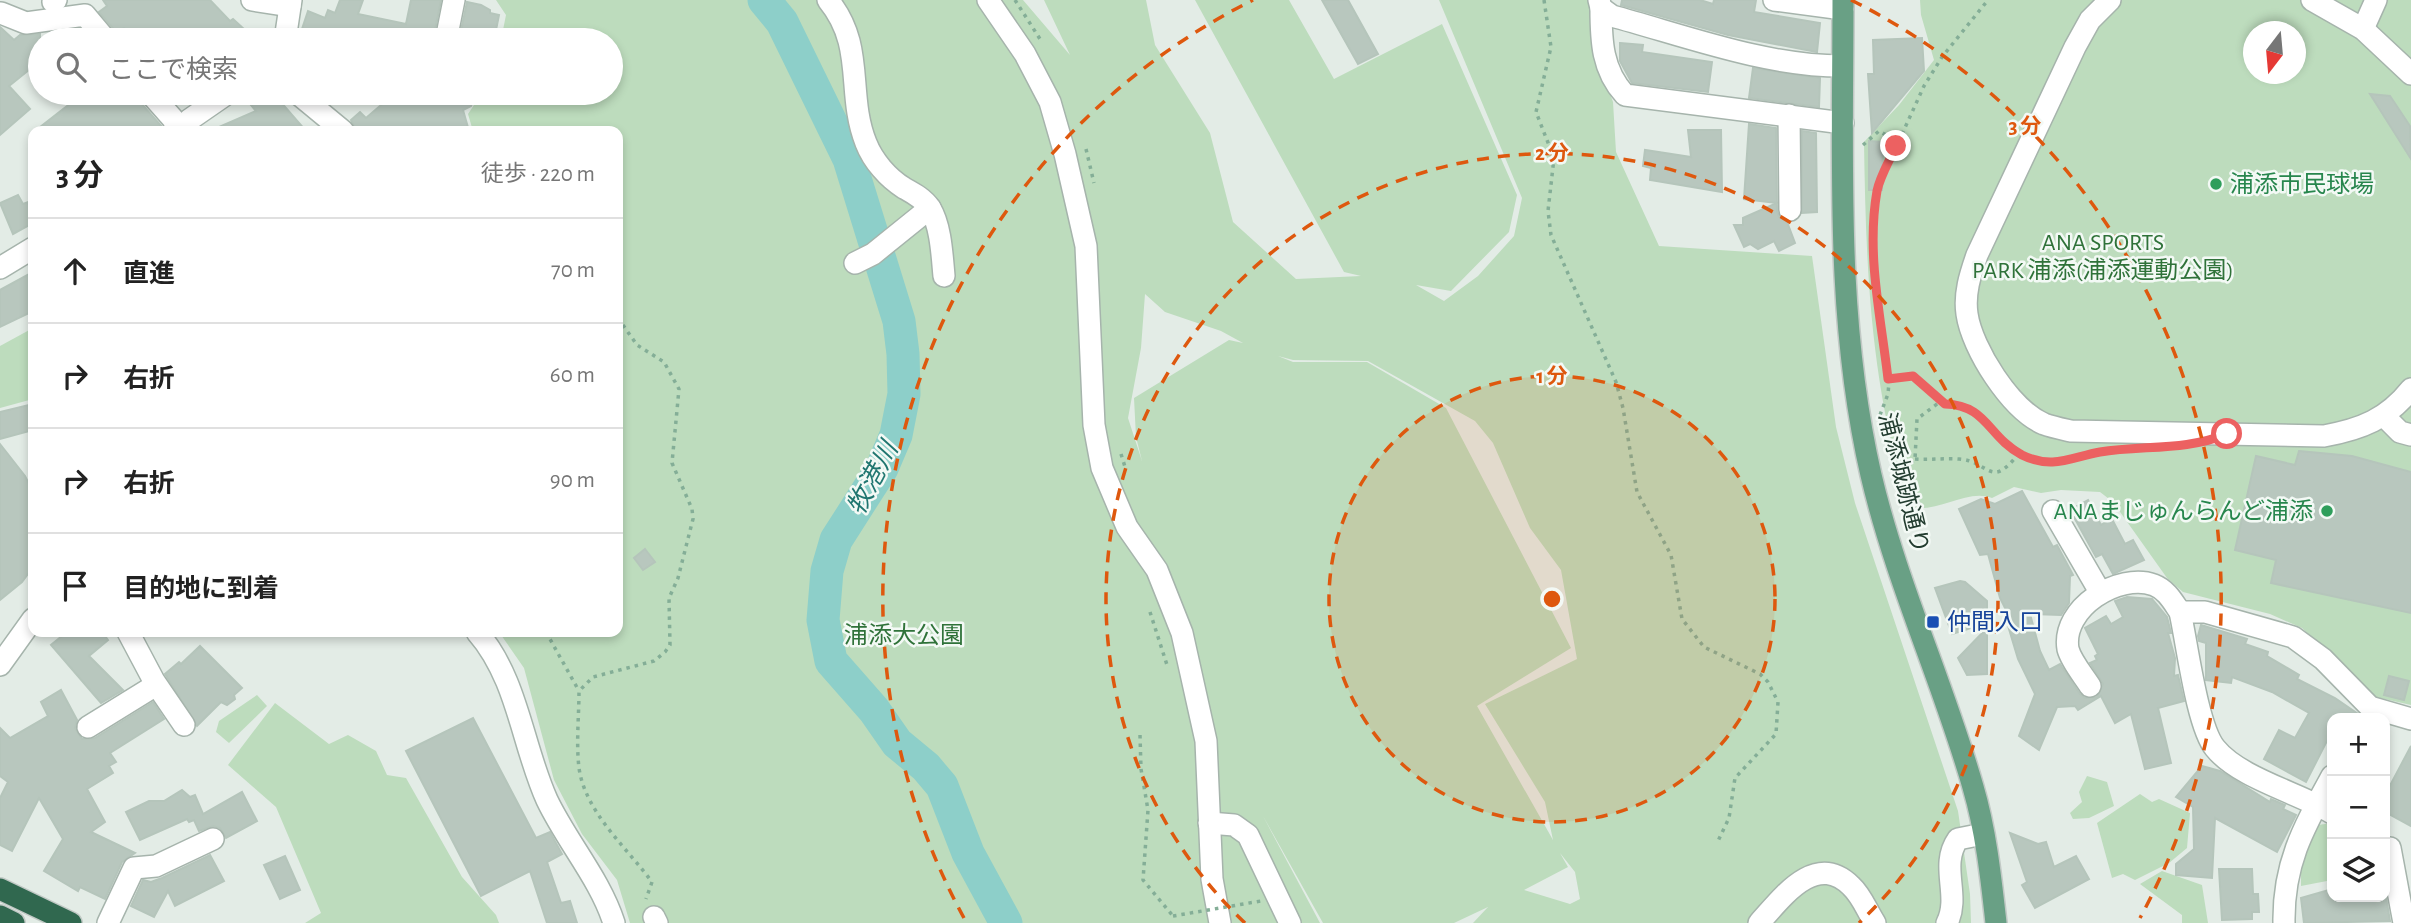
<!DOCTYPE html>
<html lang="ja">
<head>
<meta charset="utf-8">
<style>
  body { margin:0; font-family:"Alegreya Sans","Noto Sans JP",sans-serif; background:#f2f2f2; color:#222 }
  .controls { position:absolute; right:21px; bottom:21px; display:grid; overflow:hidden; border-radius:14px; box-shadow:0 4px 10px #0003 }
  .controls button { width:63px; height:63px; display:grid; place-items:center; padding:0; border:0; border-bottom:2px solid #e0e0e0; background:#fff; color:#222; font:35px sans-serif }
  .compass { position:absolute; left:2243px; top:21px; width:63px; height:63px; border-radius:50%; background:#fff; box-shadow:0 4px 10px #0003; rotate:196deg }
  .stop { position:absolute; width:21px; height:21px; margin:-16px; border:5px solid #ec6161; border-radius:50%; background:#fff }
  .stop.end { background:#ec6161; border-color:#fff; box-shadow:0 2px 7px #0008 }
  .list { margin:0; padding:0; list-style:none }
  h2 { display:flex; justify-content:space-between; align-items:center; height:91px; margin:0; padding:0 28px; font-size:30px }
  h2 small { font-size:23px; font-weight:400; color:#767676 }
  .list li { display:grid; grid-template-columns:46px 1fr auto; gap:21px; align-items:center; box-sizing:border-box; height:105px; padding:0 28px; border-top:2px solid #e0e0e0 }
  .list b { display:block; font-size:26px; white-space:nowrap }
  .list em { font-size:23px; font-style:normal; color:#767676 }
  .icon { flex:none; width:38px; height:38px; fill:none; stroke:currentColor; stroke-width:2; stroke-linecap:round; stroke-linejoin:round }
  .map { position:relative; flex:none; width:2411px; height:923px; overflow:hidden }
  .search { position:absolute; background:#fff; box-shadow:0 4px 10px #0003; left:28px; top:28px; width:595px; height:77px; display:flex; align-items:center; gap:18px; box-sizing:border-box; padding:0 24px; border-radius:38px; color:#767676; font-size:26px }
  .panel { position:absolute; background:#fff; box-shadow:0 4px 10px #0003; left:28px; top:126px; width:595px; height:511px; border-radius:14px }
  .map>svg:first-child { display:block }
  .green { fill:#bddcbd; fill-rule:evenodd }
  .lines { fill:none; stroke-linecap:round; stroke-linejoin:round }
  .river { stroke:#8dcfc9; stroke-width:33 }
  .building { fill:#b8c7be; stroke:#b5c5bb; stroke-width:2 }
  .minor-casing { stroke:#a6b4ac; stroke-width:24 }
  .major-casing { stroke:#c1c9c5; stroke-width:24 }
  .highway-casing { stroke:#c1c9c5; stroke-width:24 }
  .path { stroke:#84ae97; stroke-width:3.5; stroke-dasharray:3.5 5; stroke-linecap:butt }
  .minor { stroke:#fff; stroke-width:21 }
  .major { stroke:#69a085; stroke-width:21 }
  .highway { stroke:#30684f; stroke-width:21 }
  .path-bridge { stroke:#84ae97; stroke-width:3.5; stroke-dasharray:3.5 5; stroke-linecap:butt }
  .route { stroke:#ec6161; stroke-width:9 }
  .ring { fill:none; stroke:#de580e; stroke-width:3.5; stroke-dasharray:12 9 }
  .leisure-dot { fill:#2e9e5b; stroke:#f3f9f5; stroke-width:2.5 }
  .transit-dot { fill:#1a4fb4; stroke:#f3f9f5; stroke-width:2.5 }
  .labels { text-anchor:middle; stroke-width:5; stroke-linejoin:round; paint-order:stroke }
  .leisure-label { font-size:24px; fill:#27864d; stroke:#f3f9f5; text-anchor:start }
  .park-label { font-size:24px; fill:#2f7239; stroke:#f3f9f5 }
  .street-label { font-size:24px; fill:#233d30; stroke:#f3f9f5 }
  .transit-label { font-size:24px; fill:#164399; stroke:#f3f9f5; text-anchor:start }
  .water-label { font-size:26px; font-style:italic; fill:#207670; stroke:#f3f9f5 }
  .centre { fill:#de580e; stroke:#f3f9f5; stroke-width:3.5 }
  .ring-label { font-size:21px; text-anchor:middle; font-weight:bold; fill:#de580e; stroke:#f3f9f5; stroke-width:5; stroke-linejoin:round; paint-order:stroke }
</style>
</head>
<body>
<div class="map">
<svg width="2411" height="923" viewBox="0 0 2411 923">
  <rect width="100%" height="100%" fill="#e3ece6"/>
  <g class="green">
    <path d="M496,0H1023L1070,55L1044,0H1146L1155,45L1210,133L1233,222L1296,279L1361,276L1344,272L1195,0H1289L1334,79L1442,24L1517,195L1509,232L1451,291L1416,285L1444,301L1478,276L1514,236L1522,198L1439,0H1591L1593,46L1613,102L1616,152L1659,246L1812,256L1836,427L1855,503L1958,811L1970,894L1971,923H1473L1488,907L1454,923H1323L1263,816L1320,923H630L617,880L582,834L554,780L524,668L499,632H618V131H473L468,114L482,93H611V40H501L506,15ZM1145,294L1165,312L1221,331L1243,343L1229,340L1134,398L1136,437L1142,461L1128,418L1141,348ZM1278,356L1293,360L1368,361L1475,421L1493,443L1530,528L1561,570L1577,659L1485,704L1545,802L1553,840L1477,706L1571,648L1446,408L1367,362H1293ZM1560,853L1575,872L1580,899L1570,904L1524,890L1568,867Z"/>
    <path d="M1920,0H2411V705L2376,697L2302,628L2270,614L2183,592L2167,578L2113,502L2100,492L2061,490L2041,493L2014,487L1992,498C1967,488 1938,514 1909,507C1870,385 1866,269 1864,142L1899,105L1934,60L1921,15ZM2254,32H2296V74H2254Z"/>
    <polygon points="33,328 33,399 0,408 0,346"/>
    <polygon points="257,695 267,706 229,743 216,732 219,721"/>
    <polygon points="275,703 329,744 348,735 376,751 387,775 406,778 462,877 496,915 499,923 305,923 321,913 276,807 228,765"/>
    <polygon points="2087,776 2107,782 2114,806 2089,818 2073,819 2070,813 2082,802 2079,792"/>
    <polygon points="2140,794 2152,802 2159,799 2190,813 2187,848 2169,863 2135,880 2123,874 2112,878 2097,823"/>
    <polygon points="2332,823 2332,880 2301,886 2301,857 2318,825"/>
    <polygon points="2162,871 2202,885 2208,923 2182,923 2182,915 2140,884"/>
  </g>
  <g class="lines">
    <polyline class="river" points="764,0 782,22 849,159 899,321 903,354 904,394 896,435 882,468 836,540 827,571 823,620 831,661 874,710 897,743 926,767 942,786 968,853 1006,923"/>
  </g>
  <g class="building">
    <polygon points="103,0 210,0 230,21 233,19 256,40 135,40 124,28 117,33 99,12 107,6"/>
    <polygon points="340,0 363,0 358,14 406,24 411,0 441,0 433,40 317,40 300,35 308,11 325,18 328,10 335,13"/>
    <polygon points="1322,0 1348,0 1378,54 1358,64"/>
    <polygon points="1622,0 1700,0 1713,4 1714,0 1756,0 1754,12 1820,23 1817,52 1728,35 1621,5"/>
    <polygon points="467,2 481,5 490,10 490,13 499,15 494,40 459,40"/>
    <polygon points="0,27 14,40 20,35 40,34 40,61 9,86 30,109 0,135"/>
    <polygon points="1922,38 1924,71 1872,133 1868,74 1874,74 1873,40"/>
    <polygon points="1620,43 1643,45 1642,52 1712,62 1708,92 1632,83 1620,61"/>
    <polygon points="1753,68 1820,78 1819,107 1749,98"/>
    <polygon points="72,93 137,93 140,102 163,128 160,131 35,131 76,99"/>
    <polygon points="241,93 284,93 279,100 306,131 210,131 256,111"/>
    <polygon points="395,93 418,93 444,103 447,93 475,93 471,106 463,110 469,131 356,131 351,120 360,112 366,118"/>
    <polygon points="2370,94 2390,96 2410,126 2411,159"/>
    <polygon points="1749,124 1776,128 1777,211 1779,217 1787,222 1795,243 1779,251 1774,241 1758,249 1750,244 1744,247 1734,225 1743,225 1743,218 1777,203 1744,199"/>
    <polygon points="1688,130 1721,130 1722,192 1650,180 1651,168 1643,166 1645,150 1691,157"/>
    <polygon points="1802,131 1816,133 1817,212 1802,213"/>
    <polygon points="1869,141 1883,142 1882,190 1869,190"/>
    <polygon points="18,195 23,204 28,202 33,223 13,234 0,203"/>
    <polygon points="33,272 33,311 0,327 0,290"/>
    <polygon points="33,404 33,430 0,439 0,412"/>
    <polygon points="0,444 25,476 33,492 33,567 22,582 0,600"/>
    <polygon points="2299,451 2352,456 2411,472 2411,613 2271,583 2276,560 2235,550 2256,456 2295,465"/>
    <polygon points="2022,491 2053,547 2057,545 2073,575 2070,576 2069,603 2061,615 2030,614 2040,651 2049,670 2060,664 2080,694 2085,698 2097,697 2103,684 2090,663 2097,660 2095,656 2098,654 2085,628 2106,616 2111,624 2123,617 2115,601 2127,597 2152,599 2167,617 2171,633 2168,633 2175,658 2174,676 2178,675 2184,701 2158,708 2171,763 2145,769 2131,714 2115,723 2101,696 2078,710 2075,706 2057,707 2039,750 2019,736 2035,694 2018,659 2006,619 2013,624 2000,598 1988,554 1980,555 1959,509 1981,499 1995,504"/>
    <polygon points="2088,500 2101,525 2112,519 2125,544 2133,540 2144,560 2113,574 2102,554 2096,557 2070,510"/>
    <polygon points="645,549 655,562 643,570 634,558"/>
    <polygon points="1960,581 1965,582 1987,601 1987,623 1952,634 1935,588"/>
    <polygon points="2201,625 2247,639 2245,644 2268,652 2267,656 2299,675 2297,679 2335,698 2364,718 2332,718 2332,731 2306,782 2264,759 2279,730 2295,738 2309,713 2272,692 2232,677 2231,683 2206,680 2206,643 2199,641 2198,636"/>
    <polygon points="1987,628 1987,674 1967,675 1958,658"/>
    <polygon points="67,632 102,632 108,640 89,656 123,690 101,703 51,645"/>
    <polygon points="200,646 242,688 234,695 235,699 227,705 221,702 197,726 165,674 179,662 181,664"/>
    <polygon points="2389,676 2409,681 2404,700 2384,695"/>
    <polygon points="61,690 77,720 75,728 82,739 95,738 153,702 164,719 110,753 116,762 109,766 113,773 87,789 105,822 91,832 135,853 122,862 105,899 80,887 78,891 44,871 63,839 39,798 12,851 0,845 0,798 8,782 0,776 0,728 10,738 48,716 41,702"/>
    <polygon points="473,718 536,838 550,832 557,845 562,854 547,862 561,903 570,901 577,923 547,923 530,871 481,896 406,751"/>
    <polygon points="2411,746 2411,826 2385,812 2385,795"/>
    <polygon points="2202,766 2220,771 2270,802 2271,799 2285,805 2283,809 2296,815 2277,852 2215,818 2212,878 2176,875 2176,864 2194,849 2193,807 2176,797"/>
    <polygon points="182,790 190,797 195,795 203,814 242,792 257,821 226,838 220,828 213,826 199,831 194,820 189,822 187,819 140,840 126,812 149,801 164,801"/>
    <polygon points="2010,833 2038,844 2046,842 2054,867 2076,856 2089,879 2035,908 2022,885 2027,882"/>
    <polygon points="210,855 224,881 175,906 168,891 154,917 131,906 143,880 151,882 162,878"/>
    <polygon points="285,856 300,890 280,899 264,865"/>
    <polygon points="2219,869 2252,869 2253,894 2258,894 2259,912 2252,912 2252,919 2222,920"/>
    <polygon points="2332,889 2332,897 2386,897 2390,921 2304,923 2301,898"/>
  </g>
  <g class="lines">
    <defs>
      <g id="minor">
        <polyline points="252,0 290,6"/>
        <path d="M828,0C866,46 846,93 866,143C873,161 888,178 904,188C913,193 923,198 930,208C941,226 942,255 944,276"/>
        <polyline points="988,0 1025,54 1050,102 1065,154 1086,246 1094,425 1102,468 1127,527 1157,570 1182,633 1206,741 1212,879 1220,923"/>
        <path d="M1599,0L1601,8L1612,16C1686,36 1765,66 1842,66"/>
        <polyline points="1774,0 1843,9"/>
        <path d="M2110,0L2090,20L2075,47L1977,255C1970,275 1964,294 1967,314C1972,349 2011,410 2044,424C2052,427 2062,429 2071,431L2324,436C2362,429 2387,419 2411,389"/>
        <polyline points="2312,0 2363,29 2411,74"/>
        <polyline points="53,2 56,0"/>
        <path d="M1601,8C1601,41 1602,70 1625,95L1843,123"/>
        <polyline points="1,13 26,23 85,15 106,40"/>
        <polyline points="2363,29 2376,0"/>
        <polyline points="285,40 291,0"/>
        <polyline points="446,40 454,0"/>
        <polyline points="150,93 173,119 178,131"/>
        <polyline points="297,93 343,131"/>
        <polyline points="1789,115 1790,210"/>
        <polyline points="184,131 189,120 228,93"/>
        <polyline points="855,263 873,254 930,208"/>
        <polyline points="0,268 33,248"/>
        <polyline points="2385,417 2400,432 2411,435"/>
        <polyline points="2053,511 2100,592"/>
        <polyline points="2180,612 2205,612 2293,637 2323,659 2370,707 2411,719"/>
        <polyline points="128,632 154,681 184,725"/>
        <path d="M477,632C518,679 522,745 547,800C567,842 600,879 614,923"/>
        <polyline points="0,665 33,619"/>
        <path d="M2090,686C2083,675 2071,661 2068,649C2061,608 2119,572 2154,585C2167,590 2173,602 2180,612C2187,643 2197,726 2215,748C2239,778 2299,793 2332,813"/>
        <polyline points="88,727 156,685"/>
        <polyline points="1209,823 1234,825 1248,835 1290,923"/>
        <polyline points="2390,848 2404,923"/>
        <polyline points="654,917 657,923"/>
        <polyline points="108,923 134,868 156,866 213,839"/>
        <path d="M1759,923C1782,898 1815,851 1851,886C1862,896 1867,911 1875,923"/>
        <path d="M1947,923C1961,895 1939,866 1958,839L1983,834"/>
        <path d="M2284,923C2283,863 2304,827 2332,776"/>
      </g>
      <path id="major" d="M1843,0C1843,159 1835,319 1871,475C1896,582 1943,682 1973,787C1986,831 1991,878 1996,923"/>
      <g id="highway">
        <polyline points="0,889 71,923"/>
        <polyline points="0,916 14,923"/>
      </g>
    </defs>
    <use href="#minor" class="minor-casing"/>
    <use href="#major" class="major-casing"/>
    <use href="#highway" class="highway-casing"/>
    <g class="path">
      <polyline points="1015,0 1040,39"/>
      <polyline points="1544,0 1551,47 1536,112 1554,158 1548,211 1551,235 1616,382 1623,408 1637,492 1671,555 1682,619 1704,647 1760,674 1768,682 1778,702 1776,734 1735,778 1729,818 1718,841"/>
      <polyline points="1863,145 1879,131 1898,142"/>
      <polyline points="1086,149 1094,183"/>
      <path d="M618,318L637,345L664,362L679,389L672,463L692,509L693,519L678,578L669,598L670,645L665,652L654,661L593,677L579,691C579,716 576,743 579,768C585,812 627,848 652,882L646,899"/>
      <polyline points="1888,379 1914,376 1945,404 1955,403 1970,407 1996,435 2029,457 2063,463 2098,453"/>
      <polyline points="1880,415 1888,394 1889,382 1875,295 1873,251 1877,189 1924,86 1942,57 1988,0"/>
      <polyline points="1121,454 1126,470"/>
      <path d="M1915,459C1930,460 1944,458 1959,459C1990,461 1990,491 2019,453"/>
      <polyline points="1893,482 1915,459 1917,419 1941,401"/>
      <polyline points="1150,612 1167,665"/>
      <polyline points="546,632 579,691"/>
      <polyline points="1140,735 1141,769 1148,810 1143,880 1173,916"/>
    </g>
    <use href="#minor" class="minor"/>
    <use href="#major" class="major"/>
    <use href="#highway" class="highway"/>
    <polyline class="path-bridge" points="1173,916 1261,901"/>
  </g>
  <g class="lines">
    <path class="route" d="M1896,146C1890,160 1880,176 1877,191C1866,254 1881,317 1888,379L1913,376L1945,404C1987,405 1988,437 2022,455C2052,470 2072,457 2100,452C2144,445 2185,451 2227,434"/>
  </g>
  <circle cx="1552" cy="599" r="223" fill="#de580e" fill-opacity=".12"/>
  <g class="ring">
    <circle cx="1552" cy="599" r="223"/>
    <path d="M1245 923A446 446 0 1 1 1859 923"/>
    <path d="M964 918A669 669 0 0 1 1253 0M1851 0A669 669 0 0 1 2140 918"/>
  </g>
  <g class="leisure-dot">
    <circle cx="2216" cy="184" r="7"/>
    <circle cx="2327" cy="511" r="7"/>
  </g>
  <rect class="transit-dot" x="1926" y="615" width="14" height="14" rx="3.5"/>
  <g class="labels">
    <g class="leisure-label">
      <text x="2230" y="192">浦添市民球場</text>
      <text x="2313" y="519" text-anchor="end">ANAまじゅんらんど浦添</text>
    </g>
    <g class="park-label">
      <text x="2103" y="250">ANA SPORTS<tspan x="2103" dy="28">PARK 浦添(浦添運動公園)</tspan></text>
      <text x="904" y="643">浦添大公園</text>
    </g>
    <g class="street-label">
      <text transform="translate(1904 483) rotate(76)" y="8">浦添城跡通り</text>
    </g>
    <g class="transit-label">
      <text x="1947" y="630">仲間入口</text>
    </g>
    <g class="water-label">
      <text transform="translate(872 478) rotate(-62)" y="9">牧港川</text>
    </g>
  </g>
  <circle cx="1552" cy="599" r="10" class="centre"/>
  <g class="ring-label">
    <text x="2025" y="133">3 分</text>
    <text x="1552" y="160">2 分</text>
    <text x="1552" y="383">1 分</text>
  </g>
</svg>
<div class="controls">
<button>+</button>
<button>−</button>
<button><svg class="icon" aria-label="layers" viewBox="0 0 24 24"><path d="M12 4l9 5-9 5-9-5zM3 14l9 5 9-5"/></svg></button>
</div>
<svg class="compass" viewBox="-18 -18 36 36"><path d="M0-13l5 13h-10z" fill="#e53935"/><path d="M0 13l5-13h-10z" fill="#767676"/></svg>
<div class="stop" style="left:2227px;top:434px"></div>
<div class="stop end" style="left:1896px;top:146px"></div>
<div class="search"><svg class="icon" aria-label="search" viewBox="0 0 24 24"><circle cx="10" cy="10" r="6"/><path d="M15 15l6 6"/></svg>ここで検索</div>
<section class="panel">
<h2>3 分<small>徒歩 · 220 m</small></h2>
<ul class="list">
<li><svg class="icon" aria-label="ahead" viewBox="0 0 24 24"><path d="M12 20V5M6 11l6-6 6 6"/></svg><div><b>直進</b></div><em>70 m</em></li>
<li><svg class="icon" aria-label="right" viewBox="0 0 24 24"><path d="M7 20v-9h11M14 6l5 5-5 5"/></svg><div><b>右折</b></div><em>60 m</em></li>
<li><svg class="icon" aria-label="right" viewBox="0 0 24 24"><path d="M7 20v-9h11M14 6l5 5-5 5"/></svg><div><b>右折</b></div><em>90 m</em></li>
<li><svg class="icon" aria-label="arrive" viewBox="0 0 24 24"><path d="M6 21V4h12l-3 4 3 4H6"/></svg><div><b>目的地に到着</b></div></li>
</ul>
</section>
</div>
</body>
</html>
